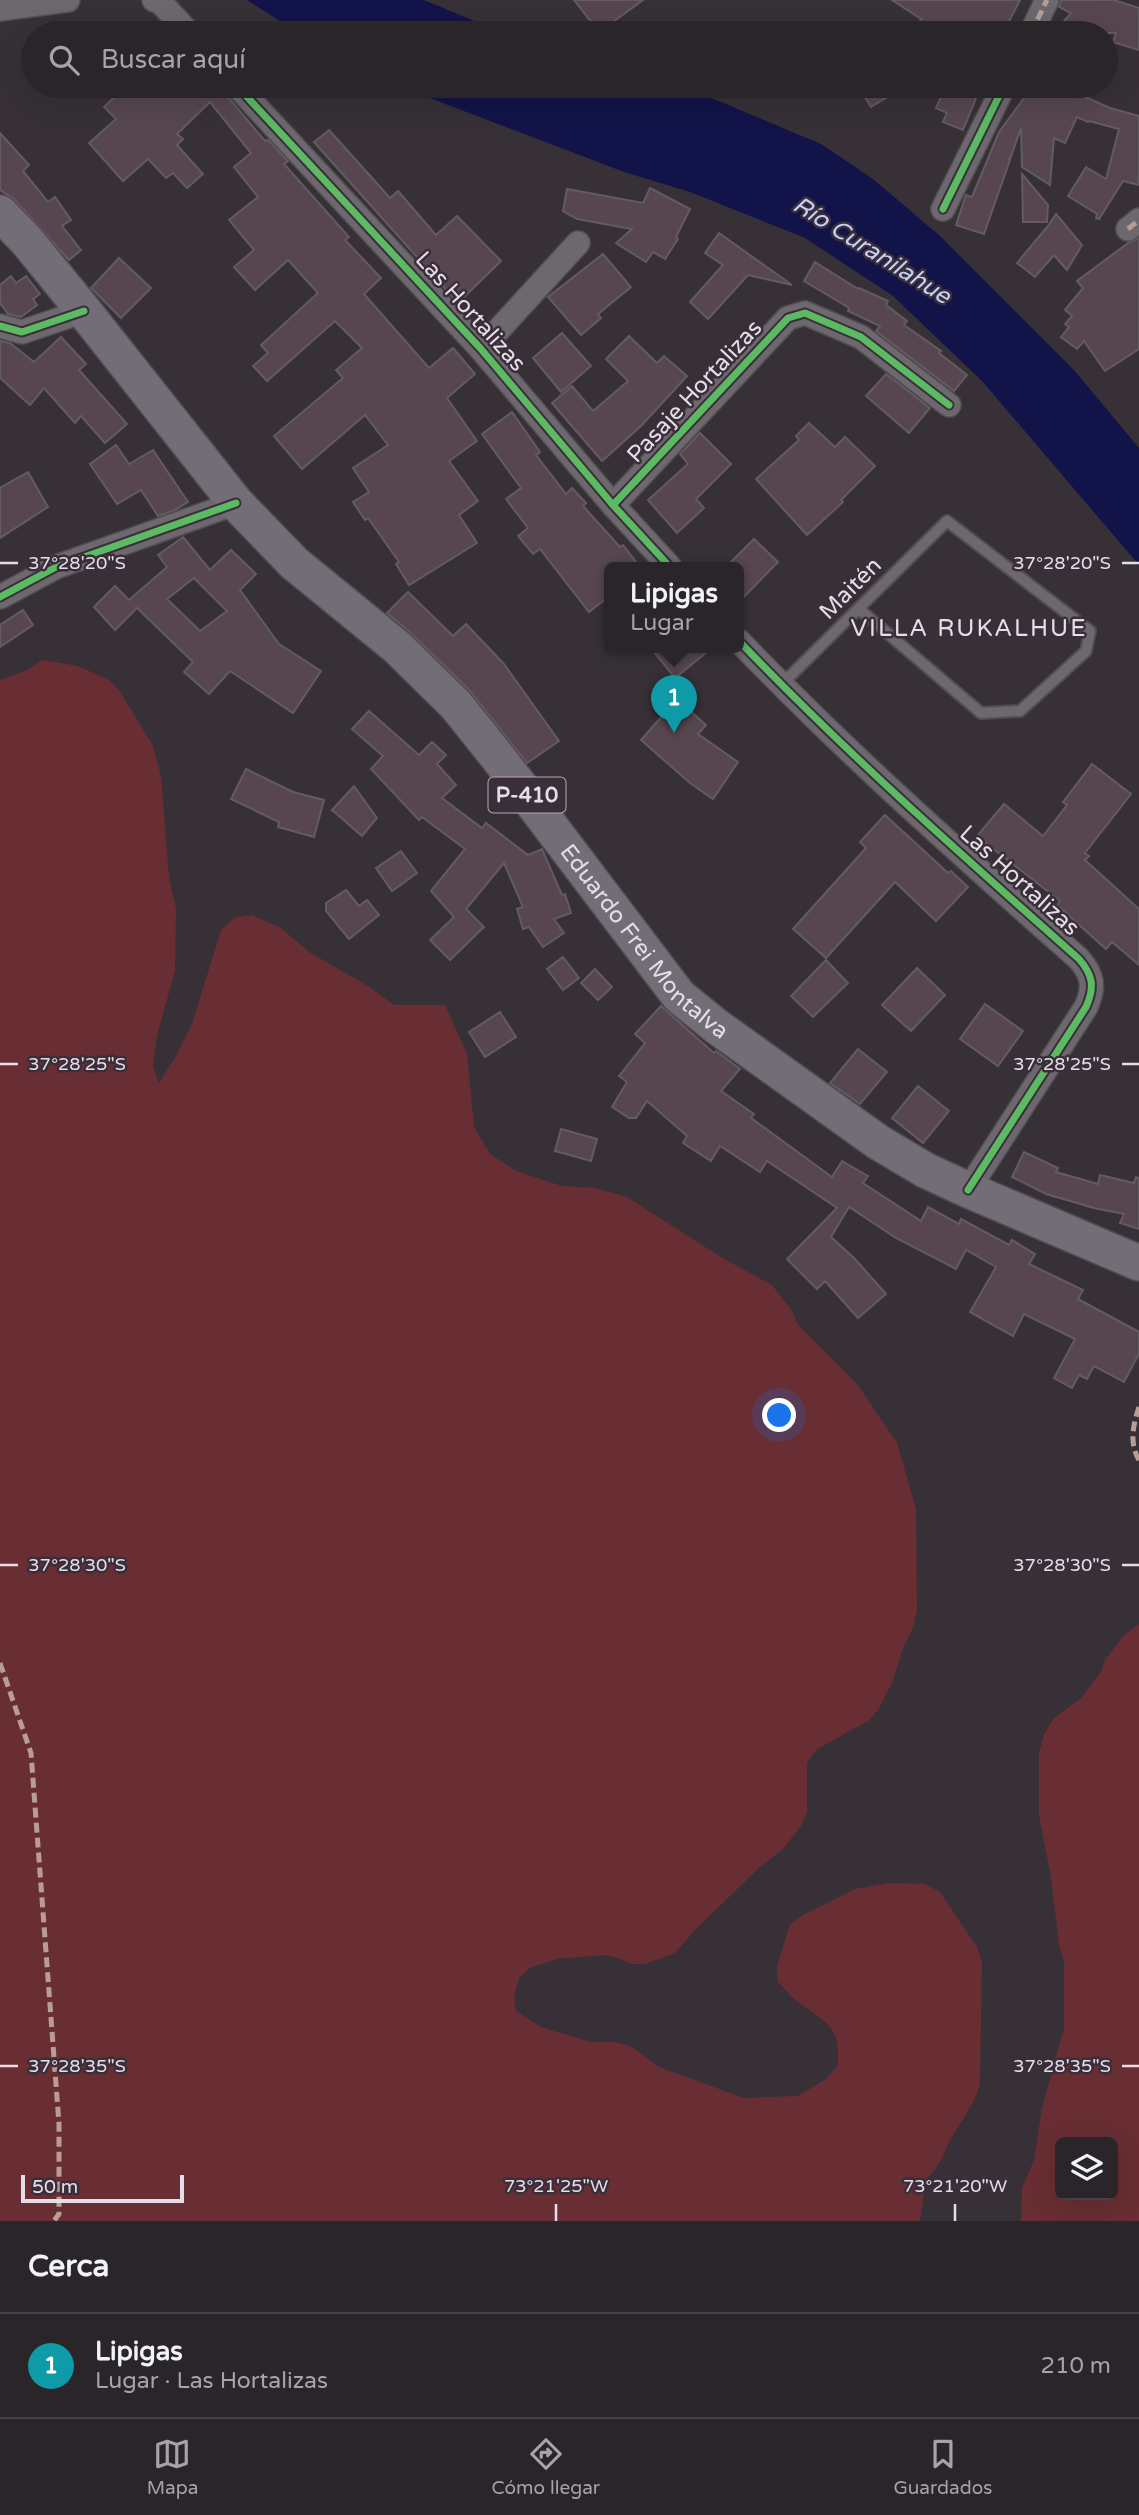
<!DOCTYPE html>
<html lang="es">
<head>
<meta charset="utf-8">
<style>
  body { margin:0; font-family:"Varela Round",sans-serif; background:#353135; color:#f1f3f6 }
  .controls { position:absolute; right:21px; bottom:21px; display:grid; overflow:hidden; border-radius:10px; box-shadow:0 7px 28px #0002 }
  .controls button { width:63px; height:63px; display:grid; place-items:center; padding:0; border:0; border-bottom:2px solid #454246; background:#292529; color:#f1f3f6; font:35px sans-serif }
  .scale { position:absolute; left:21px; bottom:18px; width:163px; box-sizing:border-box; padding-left:7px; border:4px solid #e6dee6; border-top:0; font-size:19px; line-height:24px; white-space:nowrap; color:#e6dee6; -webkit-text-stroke:5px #3a2e3a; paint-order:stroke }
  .you { position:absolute; left:780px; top:1416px; width:24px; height:24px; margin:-18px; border:5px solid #fff; border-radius:50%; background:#1a73e8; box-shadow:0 0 0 10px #1a73e833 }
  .badge { display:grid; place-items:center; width:46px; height:46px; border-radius:50%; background:#a9a1a9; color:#fff; font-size:23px; font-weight:700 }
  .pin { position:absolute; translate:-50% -58px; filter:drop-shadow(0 2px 4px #0008) }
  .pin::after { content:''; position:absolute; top:37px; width:24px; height:21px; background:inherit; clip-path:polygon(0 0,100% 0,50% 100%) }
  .popup { position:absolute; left:604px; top:562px; width:140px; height:91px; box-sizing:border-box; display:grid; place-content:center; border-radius:10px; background:#292529; filter:drop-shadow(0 2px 5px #0005); font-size:23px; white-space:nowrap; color:#a5a5a8 }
  .popup b { font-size:26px; color:#f1f3f6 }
  .popup::after { content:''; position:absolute; left:50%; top:100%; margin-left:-14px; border:14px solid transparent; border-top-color:#292529 }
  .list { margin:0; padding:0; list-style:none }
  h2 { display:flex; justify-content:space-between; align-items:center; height:91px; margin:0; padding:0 28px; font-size:30px }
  h2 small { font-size:23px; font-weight:400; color:#a5a5a8 }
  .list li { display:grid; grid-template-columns:46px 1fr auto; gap:21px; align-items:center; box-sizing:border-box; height:105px; padding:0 28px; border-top:2px solid #454246 }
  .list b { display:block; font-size:26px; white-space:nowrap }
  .list p { margin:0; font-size:23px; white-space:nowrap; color:#a5a5a8 }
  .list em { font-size:23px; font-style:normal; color:#a5a5a8 }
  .icon { flex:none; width:38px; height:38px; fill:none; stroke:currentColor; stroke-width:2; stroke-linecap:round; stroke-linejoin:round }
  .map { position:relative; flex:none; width:1139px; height:2221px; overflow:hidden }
  .search { position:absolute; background:#292529; box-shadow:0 7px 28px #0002; left:21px; right:21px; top:21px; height:77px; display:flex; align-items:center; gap:18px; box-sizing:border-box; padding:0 24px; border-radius:38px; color:#a5a5a8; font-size:26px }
  .sheet { height:196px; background:#292529 }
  nav { display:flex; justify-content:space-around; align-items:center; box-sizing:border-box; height:98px; border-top:2px solid #454246; background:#292529; font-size:19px; color:#a5a5a8 }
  nav a { display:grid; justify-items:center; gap:4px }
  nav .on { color:#a9a1a9 }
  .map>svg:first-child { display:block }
  .green { fill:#682e33; fill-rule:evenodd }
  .water { fill:#121349 }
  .building { fill:#574650; stroke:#625c60; stroke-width:2; fill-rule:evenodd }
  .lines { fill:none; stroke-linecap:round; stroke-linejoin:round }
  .lane-casing { stroke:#534d53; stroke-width:14 }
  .street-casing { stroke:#534d53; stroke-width:26 }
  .primary-casing { stroke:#534d53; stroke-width:38 }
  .lane { stroke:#6d686d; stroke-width:10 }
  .street { stroke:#6d686d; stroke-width:23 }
  .primary { stroke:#736d77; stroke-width:35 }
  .quiet { stroke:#b99d93; stroke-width:5; stroke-dasharray:10 5; stroke-linecap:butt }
  .cycleway-casing { stroke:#3a2e3a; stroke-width:11 }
  .cycleway { stroke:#5cba63; stroke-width:7 }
  .ticks { fill:none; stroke:#e6dee6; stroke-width:2.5 }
  .labels { text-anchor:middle; stroke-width:5; stroke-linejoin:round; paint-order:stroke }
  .shield { fill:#3a2e3a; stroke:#b2a9b2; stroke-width:2 }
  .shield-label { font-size:21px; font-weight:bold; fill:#e6dee6 }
  .street-label { font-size:23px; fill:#e6dee6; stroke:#3a2e3a }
  .water-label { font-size:24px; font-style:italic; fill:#c5d0f6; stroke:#3a2e3a }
  .neighbourhood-label { font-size:24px; letter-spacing:2px; fill:#e6dee6; stroke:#3a2e3a }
  .ticks-label { font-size:18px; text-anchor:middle; fill:#e6dee6; stroke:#3a2e3a; stroke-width:5; stroke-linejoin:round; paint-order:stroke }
</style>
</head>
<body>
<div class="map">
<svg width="1139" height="2221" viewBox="0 0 1139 2221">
  <rect width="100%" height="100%" fill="#373137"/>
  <g class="green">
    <path d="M42,660L78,666L109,680L119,690L153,746L161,776L169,878L176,909L175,971L157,1035L155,1050L153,1067L159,1083L176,1056L192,1024L221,930L234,918L252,915L281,928L309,952L368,986L394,1005H445L467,1054L474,1127L490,1154L516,1171L562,1186L595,1188L627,1197L724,1259L772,1285L792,1311L798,1325L858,1385L897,1443L916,1509L917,1609L914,1625L902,1651L892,1683L878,1710L868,1721L817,1749L807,1763V1812L801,1826L783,1849L760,1867L696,1929L675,1953L645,1964H632L619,1958L605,1955L557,1959L530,1968L519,1978L514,1996L516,2011L541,2027L590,2042H616L632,2047L659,2067L744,2098L798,2096L826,2079L838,2065C839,2028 831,2025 803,2006C794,2000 786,1990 778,1982L777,1966L790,1924L803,1915L855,1889L889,1883L925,1884L940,1892L977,1947L982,1962L980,2084C974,2106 960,2122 949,2142C942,2157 939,2168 926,2179L920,2221H0V680L27,670Z"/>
    <path d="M1139,1624V2221H1021L1022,2188L1034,2160L1042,2108L1064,2028V1961L1059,1945L1051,1878L1039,1815V1753L1044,1735L1053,1719L1081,1698L1101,1672L1105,1660L1124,1635ZM1060,2142H1113V2195H1060Z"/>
  </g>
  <g class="water">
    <polygon points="247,0 424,0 491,28 510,33 299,33"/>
    <polygon points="398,86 683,86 821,144 873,179 940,236 1074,370 1139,448 1139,565 982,381 893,296 805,238 690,192 624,172"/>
  </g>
  <g class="building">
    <polygon points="574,0 643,0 599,32"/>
    <polygon points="892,0 1020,0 1003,33 912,33 921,19"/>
    <polygon points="1061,0 1114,0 1139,8 1139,50 1113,42 1116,33 1054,33 1071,13 1059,7"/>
    <polygon points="126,86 223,86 227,96 265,141 268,140 288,161 284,164 349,237 345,240 381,278 364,294 429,368 453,348 475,374 447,398 477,441 449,461 478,501 459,515 477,543 409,585 396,564 399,562 368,518 365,520 353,502 369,492 353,468 388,445 365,415 302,469 274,436 343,378 336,370 362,348 335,321 267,381 253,366 268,353 261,345 318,293 288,260 255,290 234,267 254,250 229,220 258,197 234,167 251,153 210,102 177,134 183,139 177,145 203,174 187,188 173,173 166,178 148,159 123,181 89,143 116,119 104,107"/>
    <polygon points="858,86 906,86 871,107"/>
    <polygon points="946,86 981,86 963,130 943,122 947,113 936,108"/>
    <polygon points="1033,86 1061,86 1110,108 1139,116 1139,185 1123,181 1099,219 1096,218 1097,214 1068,196 1086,167 1106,179 1119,129 1089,121 1088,122 1077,117 1065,143 1054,138 1050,185 1022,167 1021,128 1010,159 1008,158 1010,160 984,234 956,225 966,195 972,197 999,132"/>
    <polygon points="329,130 390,198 398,191 436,235 457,216 501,261 458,303 314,142"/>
    <polygon points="0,133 29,165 23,171 48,202 55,197 71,220 62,226 81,250 69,260 14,199 0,190"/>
    <polygon points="1022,174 1048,205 1047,222 1023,222"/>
    <polygon points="650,188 690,209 676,237 678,239 665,259 653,252 646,262 616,243 632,229 577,219 563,211 567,189 643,203"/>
    <polygon points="1056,214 1082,245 1067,270 1054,255 1035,277 1017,263 1047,227 1046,229"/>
    <polygon points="719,233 792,285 748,275 708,319 690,302 723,265 705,253"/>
    <polygon points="1139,238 1139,349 1105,371 1084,341 1077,349 1061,337 1069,327 1065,324 1072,316 1065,310 1083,288 1077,281 1128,243"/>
    <polygon points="603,254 631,287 598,314 601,318 581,335 548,297"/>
    <polygon points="119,258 151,288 121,318 91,288"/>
    <polygon points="815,262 858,289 859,288 888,301 886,305 907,321 904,325 941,351 939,353 967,375 954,391 876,331 880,326 848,311 849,308 804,281"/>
    <polygon points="11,276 16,283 26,276 40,294 33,299 37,305 21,317 8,314 0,303 0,285"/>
    <polygon points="562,333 591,366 561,392 533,358"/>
    <polygon points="629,336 657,363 664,356 687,376 641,426 602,461 552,403 572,386 593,411 628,381 606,359"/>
    <polygon points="61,337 86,364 79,370 127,424 105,443 81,416 75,423 44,388 30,405 0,378 0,341 10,343 34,362"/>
    <polygon points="886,374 930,408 909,433 866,396"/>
    <polygon points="512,412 540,452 536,455 566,494 572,488 586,503 583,506 620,547 623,545 640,567 609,567 609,596 589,612 540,549 533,554 518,536 528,528 506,499 521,488 482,434"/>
    <polygon points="809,423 835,447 845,437 875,466 841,500 843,502 807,535 756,479 799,440 796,436"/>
    <polygon points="700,433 731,464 696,499 704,508 677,533 648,500 688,464 680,454"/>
    <polygon points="116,445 129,464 153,450 188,502 175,510 158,516 141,490 117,504 90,464"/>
    <polygon points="28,472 48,507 0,538 0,488"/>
    <path d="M183,537L210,570L231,550L256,574L240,590L279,644L321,671L293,713L230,671L209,694L184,672L193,662L137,608L115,630L94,607L115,586L129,600L167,567L158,555ZM194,578L227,611L200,631L167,599Z"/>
    <polygon points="754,539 778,562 739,602 739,567 726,567"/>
    <polygon points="408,592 453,636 466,624 504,664 559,741 527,763 470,691 411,633 387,613"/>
    <polygon points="23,610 33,625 0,647 0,625"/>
    <polygon points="650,647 713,647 675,678"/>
    <polygon points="677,699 706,725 698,734 738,762 713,799 690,783 641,740"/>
    <polygon points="369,711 419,755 432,742 446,755 437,764 456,785 442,798 482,828 486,823 528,855 542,849 562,895 565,894 571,913 554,919 564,933 543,947 529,927 523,929 517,909 523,907 504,863 466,909 484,927 450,960 430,940 454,917 431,891 465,849 422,817 419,820 371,769 383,756 352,729"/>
    <polygon points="1092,764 1131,794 1085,853 1089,856 1085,860 1139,909 1139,965 1112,942 1106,949 1057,905 1060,901 977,836 1004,804 1043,836 1067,805 1063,802"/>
    <polygon points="246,769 293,792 324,800 314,837 278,827 279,822 231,799"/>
    <polygon points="354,786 377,818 362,836 332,810"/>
    <polygon points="885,815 948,873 951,871 968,887 936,921 895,882 826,958 793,929 866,848 860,842"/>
    <polygon points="401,851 417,873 392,891 376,868"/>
    <polygon points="346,890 359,906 367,900 379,915 349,939 326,911 326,903"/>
    <polygon points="563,957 579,978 563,990 547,969"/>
    <polygon points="826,960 848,983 813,1017 791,996"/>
    <polygon points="917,968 945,995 911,1031 882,1005"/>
    <polygon points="595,969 612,987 598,1000 581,983"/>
    <polygon points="985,1004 1023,1031 998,1066 960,1039"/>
    <polygon points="661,1006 714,1053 716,1051 740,1069 721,1091 754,1114 751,1118 832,1177 842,1161 868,1176 863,1183 921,1221 928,1207 959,1224 961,1219 1009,1245 1012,1240 1035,1254 1029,1264 1083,1290 1078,1299 1139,1332 1139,1354 1124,1382 1094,1366 1087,1379 1079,1375 1072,1388 1054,1378 1075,1339 1024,1314 1013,1336 970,1312 996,1267 966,1250 956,1269 896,1238 849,1207 831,1237 854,1258 886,1294 858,1318 825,1281 817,1289 787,1259 837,1208 767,1161 760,1172 720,1146 711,1161 683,1143 687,1136 647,1101 636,1118 629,1118 612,1107 627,1082 619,1076 645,1043 635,1034"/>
    <polygon points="500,1012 516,1037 485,1057 469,1032"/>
    <polygon points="858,1049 887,1072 860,1104 830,1083"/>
    <polygon points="918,1086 949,1111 923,1143 892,1118"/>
    <polygon points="561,1129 597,1139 591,1161 555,1151"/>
    <polygon points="1024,1152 1058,1168 1056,1172 1098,1184 1100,1175 1134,1183 1136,1177 1139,1178 1139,1229 1120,1223 1124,1214 1094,1208 1046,1194 1012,1177"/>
  </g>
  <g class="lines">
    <defs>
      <polyline id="lane" points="781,685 947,521 1090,631 1086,651 1020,711 981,713 859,609"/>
      <g id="street">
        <polyline points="154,0 160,2 189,33"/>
        <polyline points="0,9 68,0"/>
        <polyline points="1031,33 1047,0"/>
        <polyline points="237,86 481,349 613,505 670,567"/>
        <polyline points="943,209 1004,86"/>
        <polyline points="1128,229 1139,220"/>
        <polyline points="0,326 22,332 84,311"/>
        <polyline points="481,349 578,243"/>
        <polyline points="613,505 788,318 805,313 861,337 949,405"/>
        <polyline points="0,597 56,567 236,503"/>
        <path d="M739,641C846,753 963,856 1079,959C1093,975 1095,987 1086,1007L968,1190"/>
      </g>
      <g id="primary">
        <path id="s1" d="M0,213L27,241L84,311L236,503L294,563L397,647L456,705L500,760L679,996L716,1026L878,1142L925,1170L968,1190L1139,1263"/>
      </g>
    </defs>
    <use href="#lane" class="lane-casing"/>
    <use href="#street" class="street-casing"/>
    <use href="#primary" class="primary-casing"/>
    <use href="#lane" class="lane"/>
    <use href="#street" class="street"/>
    <use href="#primary" class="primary"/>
    <g class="quiet">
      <polyline points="1031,33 1047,0"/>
      <polyline points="1128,229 1139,220"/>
      <path d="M1139,1407C1133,1425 1129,1443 1139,1460"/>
      <polyline points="0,1663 31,1753 59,2124 59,2214 54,2221"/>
    </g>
    <defs>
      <g id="cycleway">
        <polyline points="237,86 481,349 613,505 670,567"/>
        <polyline points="943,209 1004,86"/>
        <polyline points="0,326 22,332 84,311"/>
        <polyline points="613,505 788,318 805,313 861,337 949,405"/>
        <polyline points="0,597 56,567 236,503"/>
        <path d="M739,641C846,753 963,856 1079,959C1093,975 1095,987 1086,1007L968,1190"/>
      </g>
    </defs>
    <use href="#cycleway" class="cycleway-casing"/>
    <use href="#cycleway" class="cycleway"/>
  </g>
  <path class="ticks" d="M0,563H18M1122,563H1139M0,1064H18M1122,1064H1139M0,1565H18M1122,1565H1139M0,2066H18M1122,2066H1139M556,2204V2221M955,2204V2221"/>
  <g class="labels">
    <rect class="shield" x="488.5" y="777.5" width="77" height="35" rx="5"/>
    <g class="shield-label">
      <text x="527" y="802">P-410</text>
    </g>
    <g class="street-label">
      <text transform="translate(471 311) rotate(48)" y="8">Las Hortalizas</text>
      <text transform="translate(694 391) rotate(-47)" y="8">Pasaje Hortalizas</text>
      <text transform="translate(850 588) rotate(-45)" y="8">Maitén</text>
      <text transform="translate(1020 880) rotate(42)" y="8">Las Hortalizas</text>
      <text dy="8" stroke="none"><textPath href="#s1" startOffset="976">Eduardo Frei Montalva</textPath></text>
    </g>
    <g class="water-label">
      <text transform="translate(872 250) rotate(32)" y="8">Río Curanilahue</text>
    </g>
    <g class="neighbourhood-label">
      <text x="969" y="636">VILLA RUKALHUE</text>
    </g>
  </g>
  <g class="ticks-label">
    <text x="77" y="569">37°28'20"S</text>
    <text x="1062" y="569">37°28'20"S</text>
    <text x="77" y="1070">37°28'25"S</text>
    <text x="1062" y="1070">37°28'25"S</text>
    <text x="77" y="1571">37°28'30"S</text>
    <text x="1062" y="1571">37°28'30"S</text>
    <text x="77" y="2072">37°28'35"S</text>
    <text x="1062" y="2072">37°28'35"S</text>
    <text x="556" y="2192">73°21'25"W</text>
    <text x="955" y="2192">73°21'20"W</text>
  </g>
</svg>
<div class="controls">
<button><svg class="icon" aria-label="layers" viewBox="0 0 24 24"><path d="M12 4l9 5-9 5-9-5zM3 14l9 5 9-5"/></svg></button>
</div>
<div class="scale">50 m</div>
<div class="you"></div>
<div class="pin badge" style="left:674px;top:733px;background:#0f9aa8">1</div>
<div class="popup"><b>Lipigas</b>Lugar</div>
<div class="search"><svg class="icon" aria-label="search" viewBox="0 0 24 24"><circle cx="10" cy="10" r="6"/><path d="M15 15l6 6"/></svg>Buscar aquí</div>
</div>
<section class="sheet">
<h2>Cerca<small></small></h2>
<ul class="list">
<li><span class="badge" style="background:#0f9aa8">1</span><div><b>Lipigas</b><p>Lugar · Las Hortalizas</p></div><em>210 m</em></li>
</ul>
</section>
<nav>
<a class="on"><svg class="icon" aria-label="map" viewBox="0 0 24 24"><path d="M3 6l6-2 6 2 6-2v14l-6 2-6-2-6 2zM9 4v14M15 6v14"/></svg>Mapa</a>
<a><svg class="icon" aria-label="directions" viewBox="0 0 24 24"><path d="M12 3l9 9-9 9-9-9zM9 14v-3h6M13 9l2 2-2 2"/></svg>Cómo llegar</a>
<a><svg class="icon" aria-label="saved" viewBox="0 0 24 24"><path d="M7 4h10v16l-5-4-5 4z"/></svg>Guardados</a>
</nav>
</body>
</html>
